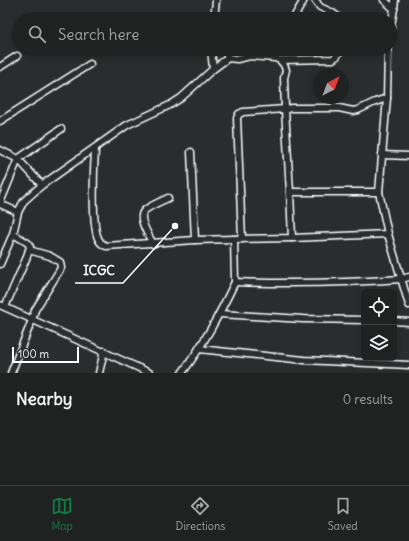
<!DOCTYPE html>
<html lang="en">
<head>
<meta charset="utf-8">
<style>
  body { margin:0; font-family:Delius,sans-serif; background:#2d2f2f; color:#f1f3f6 }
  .controls { position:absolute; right:12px; bottom:12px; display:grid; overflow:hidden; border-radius:6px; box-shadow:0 2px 6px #0003 }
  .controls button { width:36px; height:36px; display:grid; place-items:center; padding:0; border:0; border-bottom:1px solid #3d3f40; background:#202222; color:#f1f3f6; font:20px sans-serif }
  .compass { position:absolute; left:313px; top:68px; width:36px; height:36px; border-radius:50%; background:#202222; box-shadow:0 2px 6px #0003; rotate:42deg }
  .scale { position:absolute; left:12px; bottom:10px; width:67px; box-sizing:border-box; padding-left:4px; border:2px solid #fff; border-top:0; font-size:11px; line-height:14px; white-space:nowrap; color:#fff; -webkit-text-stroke:3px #2a2d2e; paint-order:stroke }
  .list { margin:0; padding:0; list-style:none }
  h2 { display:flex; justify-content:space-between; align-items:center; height:52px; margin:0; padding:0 16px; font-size:17px }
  h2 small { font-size:13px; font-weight:400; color:#a2a4a5 }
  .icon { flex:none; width:22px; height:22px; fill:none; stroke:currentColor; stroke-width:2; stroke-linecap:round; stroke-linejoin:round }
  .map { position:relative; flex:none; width:409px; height:373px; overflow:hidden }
  .search { position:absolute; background:#202222; box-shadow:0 2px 6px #0003; left:12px; right:12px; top:12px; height:44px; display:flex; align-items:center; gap:10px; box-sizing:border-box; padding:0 14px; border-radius:22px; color:#a2a4a5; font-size:15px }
  .sheet { height:112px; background:#202222 }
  nav { display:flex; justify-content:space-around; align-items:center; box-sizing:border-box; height:56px; border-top:1px solid #3d3f40; background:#202222; font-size:11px; color:#a2a4a5 }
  nav a { display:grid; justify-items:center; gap:2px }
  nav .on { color:#0b8043 }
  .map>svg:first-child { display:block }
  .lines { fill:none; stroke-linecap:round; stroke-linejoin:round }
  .minor-casing { stroke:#fff; stroke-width:9 }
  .minor { stroke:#2a2d2e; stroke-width:6 }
  .leader { fill:none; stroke:#fff; stroke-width:1.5 }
  .callout-dot { fill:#fff; stroke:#2a2d2e; stroke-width:1.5 }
  .callout-label { font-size:13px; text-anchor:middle; font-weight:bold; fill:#fff; stroke:#2a2d2e; stroke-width:4; stroke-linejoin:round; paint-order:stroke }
</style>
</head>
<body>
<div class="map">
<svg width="409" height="373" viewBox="0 0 409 373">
  <rect width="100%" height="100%" fill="#2a2d2e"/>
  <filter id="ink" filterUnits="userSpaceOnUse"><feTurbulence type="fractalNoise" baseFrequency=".025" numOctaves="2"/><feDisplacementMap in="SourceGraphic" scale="8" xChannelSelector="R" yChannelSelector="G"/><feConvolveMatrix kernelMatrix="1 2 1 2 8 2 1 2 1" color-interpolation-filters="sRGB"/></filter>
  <g filter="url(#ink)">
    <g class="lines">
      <defs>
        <g id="minor">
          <polyline points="315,0 320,7 331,12 341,19"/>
          <polyline points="384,0 394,9 395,0"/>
          <polyline points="214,19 216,0"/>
          <polyline points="293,19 304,0"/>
          <polyline points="390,31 394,9"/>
          <polyline points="211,49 213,69"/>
          <polyline points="225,49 228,58"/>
          <polyline points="388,49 387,98 379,192 388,234"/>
          <polyline points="246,55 257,49"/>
          <polyline points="280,60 333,59 337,56 341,49"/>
          <polyline points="0,67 17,56"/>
          <polyline points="0,121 90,64"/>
          <path d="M95,149C94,165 91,229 99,240C100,243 104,245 106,246L195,240L234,239"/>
          <polyline points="0,150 18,159 42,185"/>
          <polyline points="191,152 195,240"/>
          <polyline points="382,155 409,156"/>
          <polyline points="290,192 379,192"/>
          <polyline points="0,203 18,159 61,129"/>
          <polyline points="0,204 18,212 24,201 42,185 127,125 170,105 181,98 213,69 228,58 237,59 250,56 275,58 280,60 284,65 286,70 284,78 285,109 292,108 339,108 353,111 358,110 375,102 387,98"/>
          <polyline points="242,239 237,118 239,114 243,112 285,109 290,192 292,238"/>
          <path d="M153,244C149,236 137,218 144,211C149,206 162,201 168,198"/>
          <polyline points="0,264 13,234 18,212"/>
          <path d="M409,277L401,279C346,283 290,284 235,282L234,239L292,238L388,234L409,305"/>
          <polyline points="0,305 150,373"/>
          <polyline points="5,307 26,259 30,247 28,243 13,234"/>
          <polyline points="220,314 303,319 364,320"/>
          <polyline points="394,321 409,322"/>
          <polyline points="199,349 304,360 409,365"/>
          <polyline points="11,373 32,320 35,310 61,268 60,262 50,256 29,250"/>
          <polyline points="99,373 104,351"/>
          <path d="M182,373C204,344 219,315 235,282"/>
        </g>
      </defs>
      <use href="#minor" class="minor-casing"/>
      <use href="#minor" class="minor"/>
    </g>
  </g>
  <path class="leader" d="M175 226L123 283H75"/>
  <circle class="callout-dot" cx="175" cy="226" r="4"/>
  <g class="callout-label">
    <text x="99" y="275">ICGC</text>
  </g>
</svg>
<div class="controls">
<button><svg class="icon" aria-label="locate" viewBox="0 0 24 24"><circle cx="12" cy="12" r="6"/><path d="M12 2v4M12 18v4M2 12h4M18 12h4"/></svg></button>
<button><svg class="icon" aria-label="layers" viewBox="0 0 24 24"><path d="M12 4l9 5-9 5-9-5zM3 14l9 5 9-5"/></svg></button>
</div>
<svg class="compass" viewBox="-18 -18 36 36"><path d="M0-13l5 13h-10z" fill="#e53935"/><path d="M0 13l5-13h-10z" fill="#a2a4a5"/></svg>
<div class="scale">100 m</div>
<div class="search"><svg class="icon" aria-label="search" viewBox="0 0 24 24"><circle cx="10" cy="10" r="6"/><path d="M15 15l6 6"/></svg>Search here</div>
</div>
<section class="sheet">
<h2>Nearby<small>0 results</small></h2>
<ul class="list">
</ul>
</section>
<nav>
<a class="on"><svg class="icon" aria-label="map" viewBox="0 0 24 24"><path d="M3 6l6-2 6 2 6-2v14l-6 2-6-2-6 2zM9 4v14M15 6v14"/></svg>Map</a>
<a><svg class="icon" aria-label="directions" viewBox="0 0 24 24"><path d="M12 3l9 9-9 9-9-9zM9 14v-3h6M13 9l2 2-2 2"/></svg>Directions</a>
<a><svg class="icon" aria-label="saved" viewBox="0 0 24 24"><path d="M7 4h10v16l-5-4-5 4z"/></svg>Saved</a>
</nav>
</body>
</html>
